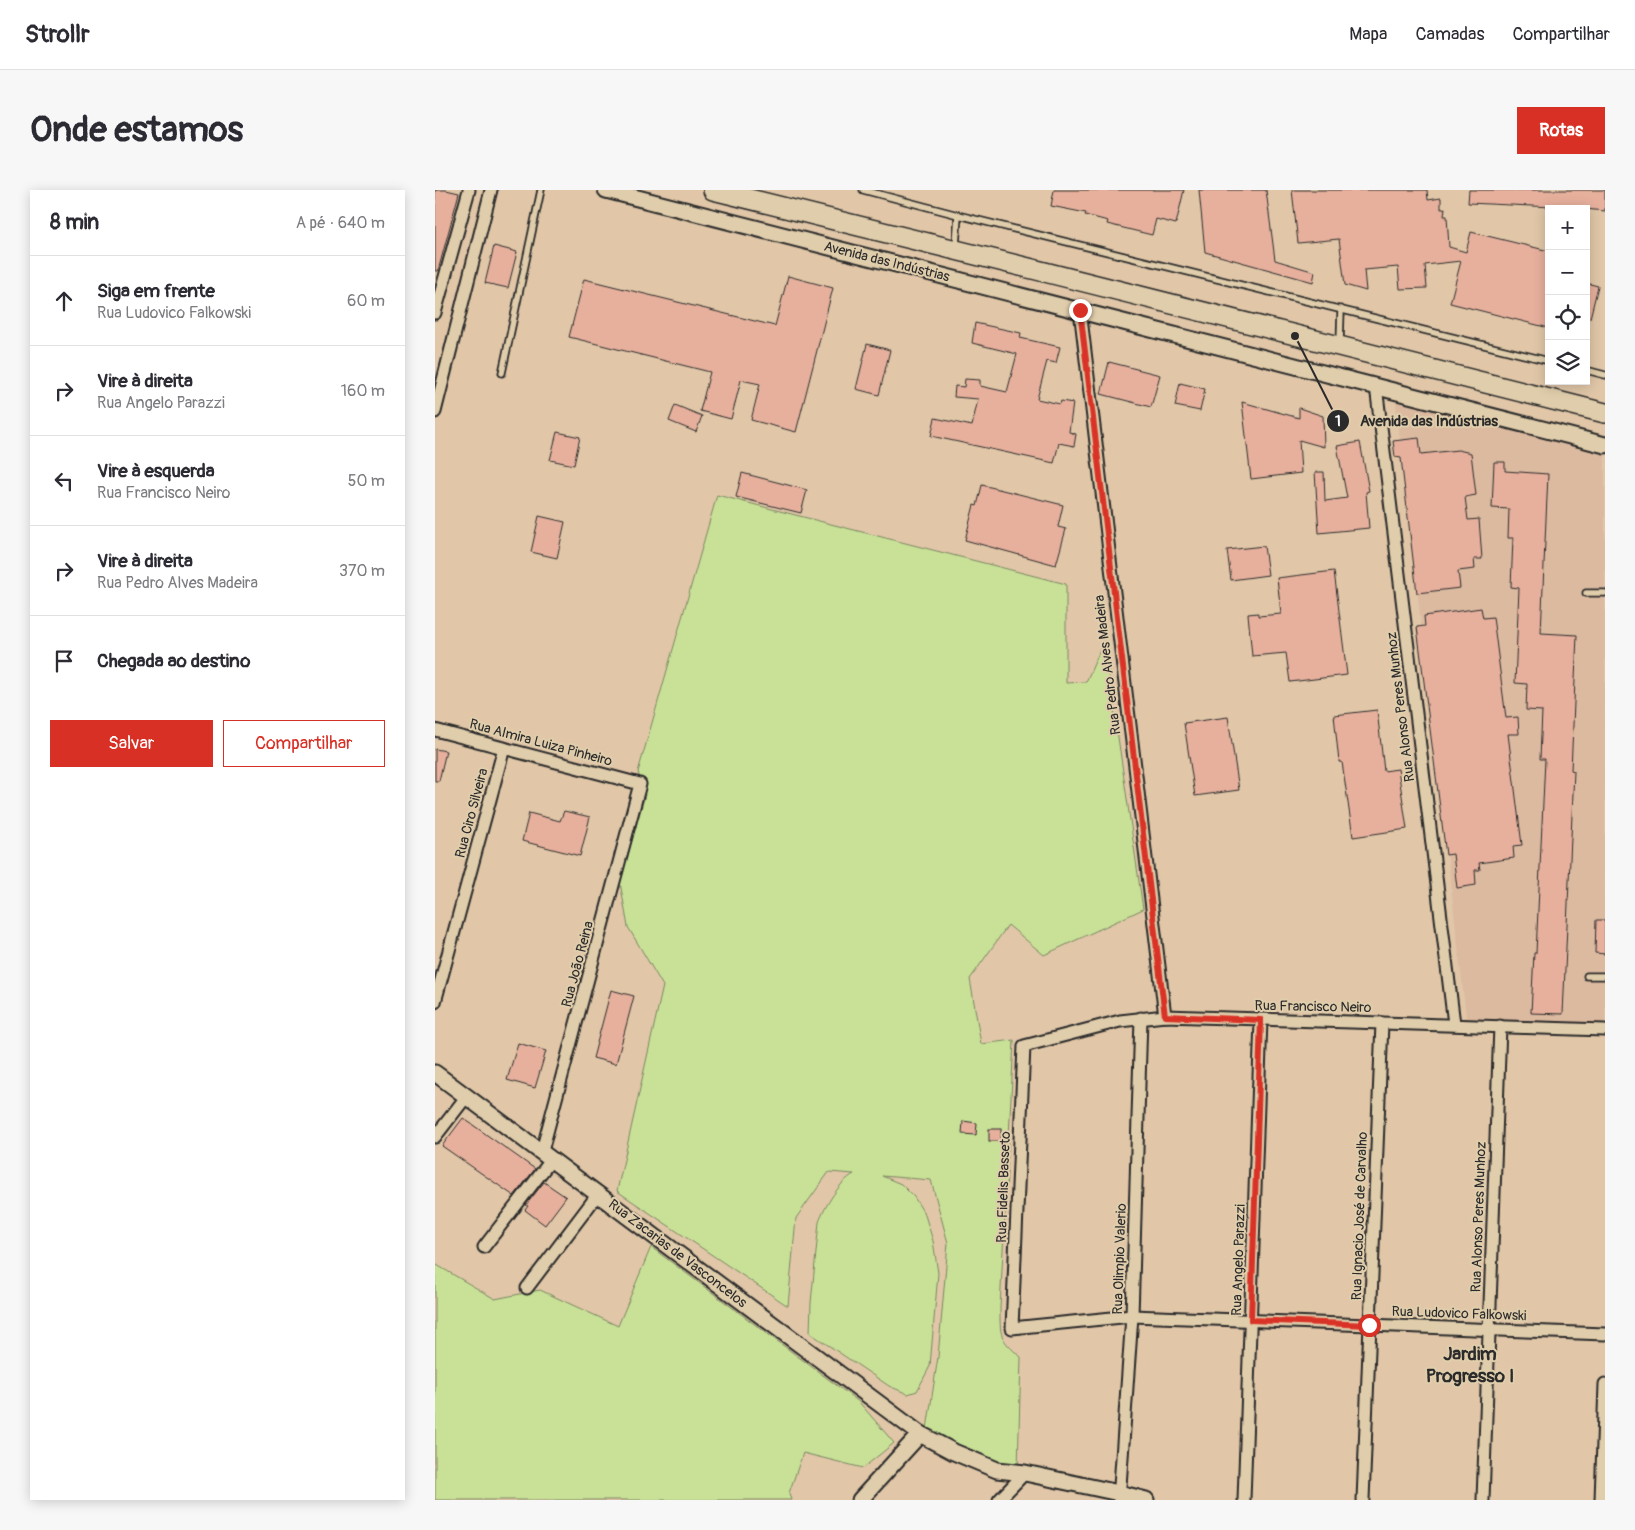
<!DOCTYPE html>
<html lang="pt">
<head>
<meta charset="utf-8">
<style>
  body { margin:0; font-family:Pangolin,sans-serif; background:#f7f7f7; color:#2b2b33 }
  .controls { position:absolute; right:15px; top:15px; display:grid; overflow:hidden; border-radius:0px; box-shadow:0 2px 12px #0003 }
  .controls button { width:45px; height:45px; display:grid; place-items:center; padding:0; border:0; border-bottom:1px solid #e1e1e2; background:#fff; color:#2b2b33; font:25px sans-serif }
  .stop { position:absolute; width:15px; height:15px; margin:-11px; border:4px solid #d93025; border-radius:50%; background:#fff }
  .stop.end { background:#d93025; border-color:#fff; box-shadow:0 1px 5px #0008 }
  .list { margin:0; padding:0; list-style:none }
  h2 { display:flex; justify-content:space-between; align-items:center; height:65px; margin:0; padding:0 20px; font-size:21px }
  h2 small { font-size:16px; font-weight:400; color:#7c7c81 }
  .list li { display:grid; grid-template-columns:32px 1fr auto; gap:15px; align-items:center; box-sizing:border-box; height:90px; padding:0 20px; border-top:1px solid #e1e1e2 }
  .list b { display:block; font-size:19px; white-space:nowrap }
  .list p { margin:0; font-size:16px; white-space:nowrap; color:#7c7c81 }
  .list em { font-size:16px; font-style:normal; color:#7c7c81 }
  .actions { display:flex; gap:10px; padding:15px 20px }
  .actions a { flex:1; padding:11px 0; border:1px solid #d93025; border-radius:0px; text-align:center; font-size:18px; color:#d93025 }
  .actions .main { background:#d93025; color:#fff }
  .icon { flex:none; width:28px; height:28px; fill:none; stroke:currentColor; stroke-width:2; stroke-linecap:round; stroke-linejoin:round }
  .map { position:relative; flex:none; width:1170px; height:1310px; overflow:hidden; border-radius:0px }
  header { display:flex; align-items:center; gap:30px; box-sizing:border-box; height:70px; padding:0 25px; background:#fff; border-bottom:1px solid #e1e1e2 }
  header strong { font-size:24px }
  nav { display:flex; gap:28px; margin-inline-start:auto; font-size:18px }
  .intro { display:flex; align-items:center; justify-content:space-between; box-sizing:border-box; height:120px; padding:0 30px }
  h1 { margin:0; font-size:35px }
  .button { padding:12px 22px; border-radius:0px; background:#d93025; color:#fff; font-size:18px; font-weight:700 }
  main { display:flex; gap:30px; padding:0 30px }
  aside { flex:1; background:#fff; border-radius:0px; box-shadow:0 2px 12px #0003 }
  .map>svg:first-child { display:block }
  .built { fill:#dcbaa0 }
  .green { fill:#c8e197; stroke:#7a8661 }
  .building { fill:#e7b09d; stroke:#2b2b2b }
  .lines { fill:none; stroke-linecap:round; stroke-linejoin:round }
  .service-casing { stroke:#2b2b2b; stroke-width:9 }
  .minor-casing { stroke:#2b2b2b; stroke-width:15 }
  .tertiary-casing { stroke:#2b2b2b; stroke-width:19 }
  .primary-casing { stroke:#2b2b2b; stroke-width:22 }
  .service { stroke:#e0cdab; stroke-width:5.5 }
  .minor { stroke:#e0cdab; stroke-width:11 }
  .tertiary { stroke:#e0cdab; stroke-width:15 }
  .primary { stroke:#e0cdab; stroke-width:19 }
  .route { stroke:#d93025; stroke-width:6 }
  .labels { text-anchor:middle; stroke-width:4; stroke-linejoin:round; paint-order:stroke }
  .street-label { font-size:14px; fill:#2b2b2b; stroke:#e0cdab }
  .district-label { font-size:19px; font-weight:bold; fill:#2b2b2b; stroke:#e0cdab }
  .leader { fill:none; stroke:#2b2b2b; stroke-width:2 }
  .callout-dot { fill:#2b2b2b; stroke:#e0cdab; stroke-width:2 }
  .mark-label { font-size:15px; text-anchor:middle; font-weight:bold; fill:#fff }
  .callout-label { font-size:15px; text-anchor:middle; font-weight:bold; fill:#2b2b2b; stroke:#e0cdab; stroke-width:4; stroke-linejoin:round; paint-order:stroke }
</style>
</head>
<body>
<header>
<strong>Strollr</strong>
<nav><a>Mapa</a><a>Camadas</a><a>Compartilhar</a></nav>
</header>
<div class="intro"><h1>Onde estamos</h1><a class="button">Rotas</a></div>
<main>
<aside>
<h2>8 min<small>A pé · 640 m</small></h2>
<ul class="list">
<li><svg class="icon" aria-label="ahead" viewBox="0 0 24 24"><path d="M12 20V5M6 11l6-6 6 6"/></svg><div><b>Siga em frente</b><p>Rua Ludovico Falkowski</p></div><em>60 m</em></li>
<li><svg class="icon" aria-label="right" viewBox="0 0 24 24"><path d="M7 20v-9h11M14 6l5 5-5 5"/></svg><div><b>Vire à direita</b><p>Rua Angelo Parazzi</p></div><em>160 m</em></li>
<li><svg class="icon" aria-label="left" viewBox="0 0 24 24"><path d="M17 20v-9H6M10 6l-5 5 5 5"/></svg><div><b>Vire à esquerda</b><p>Rua Francisco Neiro</p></div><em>50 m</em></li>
<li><svg class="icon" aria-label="right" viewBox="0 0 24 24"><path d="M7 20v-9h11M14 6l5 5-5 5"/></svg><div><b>Vire à direita</b><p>Rua Pedro Alves Madeira</p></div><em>370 m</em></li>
<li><svg class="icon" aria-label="arrive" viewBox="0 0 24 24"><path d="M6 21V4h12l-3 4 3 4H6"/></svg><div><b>Chegada ao destino</b></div></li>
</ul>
<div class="actions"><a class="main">Salvar</a><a>Compartilhar</a></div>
</aside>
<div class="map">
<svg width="1170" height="1310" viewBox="0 0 1170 1310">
  <rect width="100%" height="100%" fill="#e1c7a8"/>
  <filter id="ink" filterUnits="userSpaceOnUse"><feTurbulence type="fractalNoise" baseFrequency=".02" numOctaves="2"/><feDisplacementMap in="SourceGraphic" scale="10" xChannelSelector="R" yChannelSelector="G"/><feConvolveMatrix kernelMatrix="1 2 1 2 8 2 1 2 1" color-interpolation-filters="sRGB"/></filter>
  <g filter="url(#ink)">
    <polygon class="built" points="959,197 1170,250 1170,842 1032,836"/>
    <g class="green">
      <path d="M282,305L631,394V493L651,492L669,451L708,719L609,765L573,735L535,789L546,854L579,850L565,1118C565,1145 564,1149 586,1167L583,1278L533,1266L492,1239L503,1167L513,1053L496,990L447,986L466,994L479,1007L490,1025L498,1051L503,1083L495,1176L482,1201L473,1204L454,1196L375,1143L376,1113L384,1032C390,1016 405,991 419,984L394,982L361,1028L353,1116L182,1001L228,796L193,737L185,692L210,605L203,582Z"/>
      <polygon points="216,1057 424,1212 459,1253 428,1278 368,1263 354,1303 356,1310 0,1310 0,1074 60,1109 105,1100 183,1136"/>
    </g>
    <g class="building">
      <polygon points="0,0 11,0 24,3 3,81 0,81"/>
      <polygon points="619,0 749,0 741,34 721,29 717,45 672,34 673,31 650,25 651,23 616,16"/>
      <polygon points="764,0 831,0 840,70 880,82 878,92 770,62"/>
      <polygon points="857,0 992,0 993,10 1006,8 1006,19 1010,18 1009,26 1012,26 1014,57 1031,62 1036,42 1114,61 1114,138 1015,113 1026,71 990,75 992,98 965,99 963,77 929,80 931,101 910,95 904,49 863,53"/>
      <polygon points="1034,0 1170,0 1170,21 1139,18 1033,13"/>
      <polygon points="59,56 82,62 73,98 50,93"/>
      <polygon points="353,86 398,98 361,242 316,230 325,194 306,190 296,229 265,221 275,182 134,147 149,89 340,136"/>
      <polygon points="1151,93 1163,96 1155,128 1151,127"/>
      <polygon points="540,133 586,143 585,148 625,157 621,173 612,171 602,209 625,214 626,211 638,213 634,242 641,244 639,256 624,253 619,273 496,246 500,228 537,236 543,209 519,207 520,196 529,197 530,189 545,190 545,196 572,202 582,164 537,153"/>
      <polygon points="432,154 455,160 444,205 421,199"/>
      <polygon points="674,172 725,185 716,217 666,204"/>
      <polygon points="745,193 770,199 765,221 740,216"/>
      <polygon points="807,212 864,228 864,218 888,226 889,257 864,250 866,283 816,289"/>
      <polygon points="240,215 267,226 261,242 234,231"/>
      <polygon points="122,242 145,247 139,275 115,270"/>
      <polygon points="984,248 986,264 1023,260 1036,263 1041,305 1030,307 1033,330 1044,329 1047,369 1039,369 1040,379 1023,381 1025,398 982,403 966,268 960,267 958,251"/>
      <polygon points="925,252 934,301 931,302 934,338 884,343 880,282 889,282 890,311 912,308 902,256"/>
      <polygon points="1059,272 1070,272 1070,281 1113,284 1106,443 1142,445 1136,580 1139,581 1128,824 1096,823 1099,763 1101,763 1110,569 1105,569 1107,521 1091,520 1092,494 1080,493 1084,398 1076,397 1078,348 1073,348 1074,319 1057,318"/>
      <polygon points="307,283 372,300 366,323 301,307"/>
      <polygon points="547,295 628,315 623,337 631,339 621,375 530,350 539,315 542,316"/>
      <polygon points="104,326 130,332 122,368 96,362"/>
      <polygon points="829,356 833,385 796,390 792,360"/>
      <polygon points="899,381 912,485 855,492 851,463 817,466 813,424 823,423 823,426 846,424 842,388"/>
      <polygon points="1046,418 1048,428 1058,427 1071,528 1083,527 1084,544 1073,544 1087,655 1078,656 1079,668 1044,673 1045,680 1040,680 1041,695 1022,698 1018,664 1011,665 982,437 990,436 989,426"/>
      <polygon points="942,520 949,581 963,579 972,639 918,647 907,572 904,572 899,525"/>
      <polygon points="793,527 804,600 760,606 749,533"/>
      <polygon points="0,559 11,561 4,591 0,591"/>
      <polygon points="129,621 155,627 145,666 87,651 94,623 125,631"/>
      <polygon points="1161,730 1170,730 1170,764 1160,763"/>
      <polygon points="176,800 199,806 181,874 158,868"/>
      <polygon points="83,853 111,861 100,898 72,890"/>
      <polygon points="28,928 100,979 79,1006 7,956"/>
      <polygon points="528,931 542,933 541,945 527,944"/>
      <rect x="554" y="939" width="12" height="12"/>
      <polygon points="109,992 131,1007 110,1035 90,1020 93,1016 91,1015"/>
    </g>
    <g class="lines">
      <defs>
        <g id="service">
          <polyline points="428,0 523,25 1114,171"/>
          <polyline points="521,56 523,25"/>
          <polyline points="905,153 906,119"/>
          <polyline points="1151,180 1170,185"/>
          <polyline points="67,183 106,0"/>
          <polyline points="1151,403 1170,403"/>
          <polyline points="1152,786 1170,786"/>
        </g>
        <g id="minor">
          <polyline points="645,120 730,826"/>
          <polyline points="0,123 34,0"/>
          <polyline points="941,196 1019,834"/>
          <polyline points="0,222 56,0"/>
          <polyline points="0,540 205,594 107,961"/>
          <polyline points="0,812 69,558"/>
          <polyline points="1170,840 730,826 685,831 589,856 577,1138 697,1126 1170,1144"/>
          <polyline points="0,947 31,907"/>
          <polyline points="49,1057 117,969"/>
          <polyline points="92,1098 163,1004"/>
          <polyline points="564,1310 590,1283"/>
          <polyline points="684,1310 697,1126 706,828"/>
          <polyline points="809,1310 826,830"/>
          <polyline points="928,1310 947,833"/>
          <polyline points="1048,1310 1065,836"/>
          <polyline points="1166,1310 1170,1194"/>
        </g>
        <g id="tertiary">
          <polyline points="171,0 1170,255"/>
          <polyline points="0,883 485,1244 519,1262 562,1280 590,1283 684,1303 711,1310"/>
          <polyline points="425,1310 485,1244"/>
        </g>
        <path id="primary" d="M278,0C576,72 872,149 1170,223"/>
      </defs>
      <use href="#service" class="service-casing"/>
      <use href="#minor" class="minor-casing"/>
      <use href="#tertiary" class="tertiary-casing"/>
      <use href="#primary" class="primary-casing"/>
      <use href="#service" class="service"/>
      <use href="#minor" class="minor"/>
      <use href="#tertiary" class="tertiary"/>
      <use href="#primary" class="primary"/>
    </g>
  </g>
  <g class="lines" filter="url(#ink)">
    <polyline class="route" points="645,120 730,826 826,830 816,1130 934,1135"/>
  </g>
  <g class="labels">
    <g class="street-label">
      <text transform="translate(452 71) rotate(14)" y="5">Avenida das Indústrias</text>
      <text transform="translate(672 475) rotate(-97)" y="5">Rua Pedro Alves Madeira</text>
      <text transform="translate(965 517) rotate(-97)" y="5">Rua Alonso Peres Munhoz</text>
      <text transform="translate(106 552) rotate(15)" y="5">Rua Almira Luiza Pinheiro</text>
      <text transform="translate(36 623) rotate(-75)" y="5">Rua Ciro Silveira</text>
      <text transform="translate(142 774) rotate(-75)" y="5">Rua João Reina</text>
      <text transform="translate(878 816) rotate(1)" y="5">Rua Francisco Neiro</text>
      <text transform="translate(568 997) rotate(-88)" y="5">Rua Fidelis Basseto</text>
      <text transform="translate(924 1026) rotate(-88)" y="5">Rua Ignacio José de Carvalho</text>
      <text transform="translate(1043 1027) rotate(-88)" y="5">Rua Alonso Peres Munhoz</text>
      <text transform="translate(243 1063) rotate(37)" y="5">Rua Zacarias de Vasconcelos</text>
      <text transform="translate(684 1069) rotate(-88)" y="5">Rua Olimpio Valerio</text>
      <text transform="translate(803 1070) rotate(-88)" y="5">Rua Angelo Parazzi</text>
      <text transform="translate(1024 1123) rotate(2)" y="5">Rua Ludovico Falkowski</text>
    </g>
    <g class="district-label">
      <text x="1035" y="1170">Jardim<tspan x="1035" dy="22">Progresso I</tspan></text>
    </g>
  </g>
  <path class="leader" d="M860 146L903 231"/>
  <g class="callout-dot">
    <circle cx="860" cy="146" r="5"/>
    <circle cx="903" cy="231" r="12"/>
  </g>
  <g class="mark-label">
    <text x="903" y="236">1</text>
  </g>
  <g class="callout-label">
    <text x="994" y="236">Avenida das Indústrias</text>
  </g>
</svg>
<div class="controls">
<button>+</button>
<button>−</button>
<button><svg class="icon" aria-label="locate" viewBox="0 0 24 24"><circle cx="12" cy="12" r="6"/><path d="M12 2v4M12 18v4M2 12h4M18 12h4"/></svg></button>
<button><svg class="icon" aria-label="layers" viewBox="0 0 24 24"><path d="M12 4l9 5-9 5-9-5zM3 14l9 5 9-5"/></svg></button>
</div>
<div class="stop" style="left:934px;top:1135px"></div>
<div class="stop end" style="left:645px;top:120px"></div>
</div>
</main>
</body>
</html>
